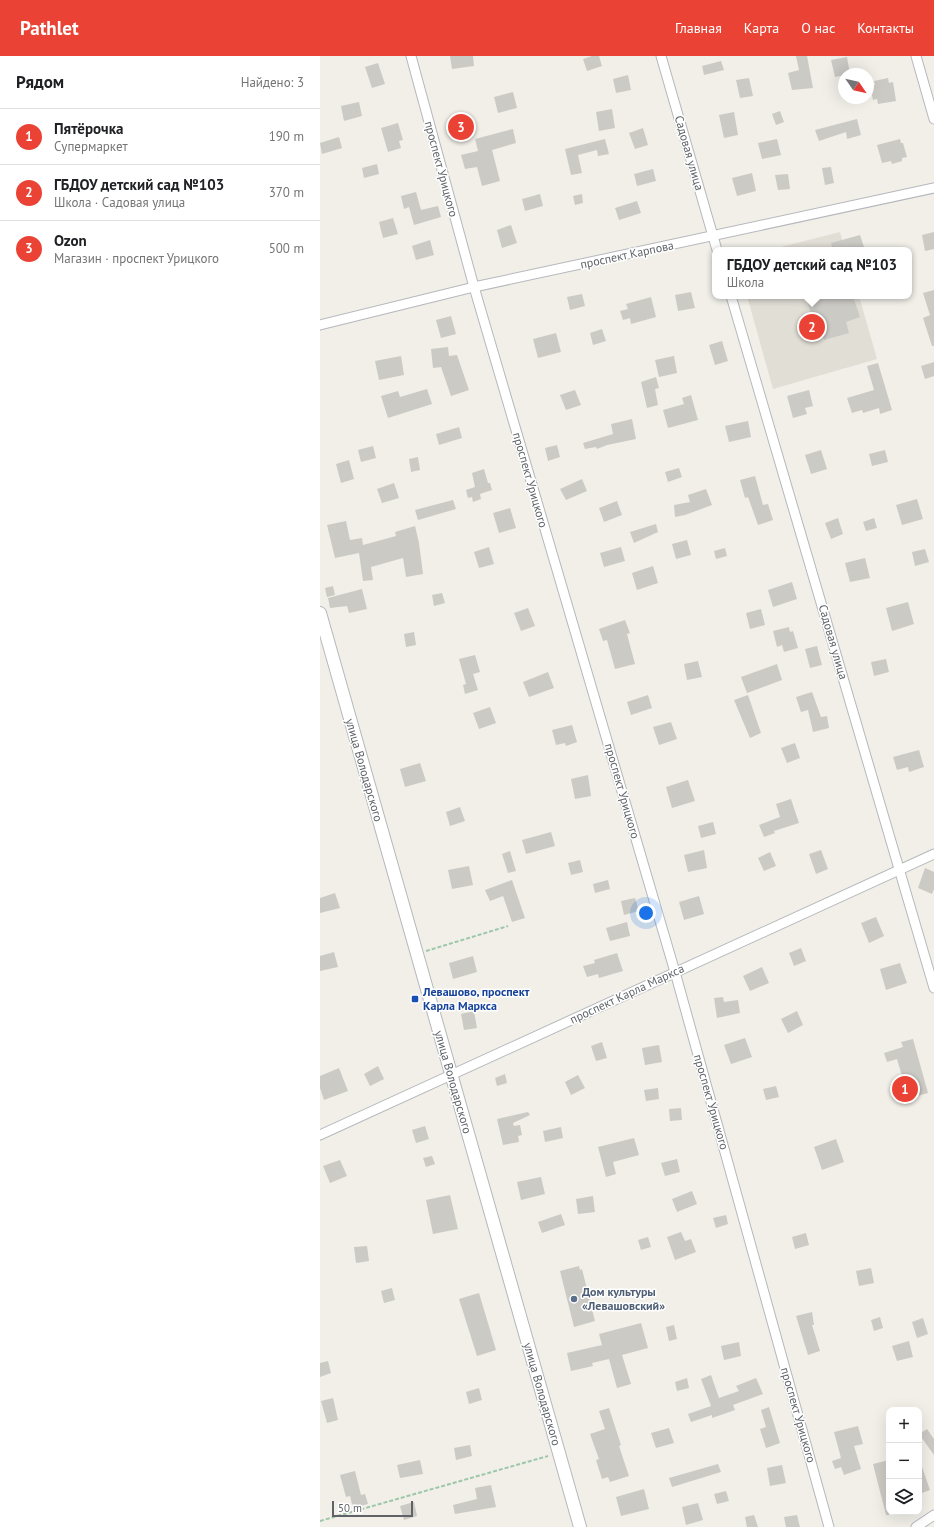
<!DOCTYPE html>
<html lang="ru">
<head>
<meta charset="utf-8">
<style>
  body { margin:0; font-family:"PT Sans",sans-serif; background:#f6f6f6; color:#202124 }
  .controls { position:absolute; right:12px; bottom:12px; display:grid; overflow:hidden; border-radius:8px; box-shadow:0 4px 16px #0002 }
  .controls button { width:36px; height:36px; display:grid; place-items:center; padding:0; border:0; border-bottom:1px solid #e0e0e0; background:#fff; color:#202124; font:20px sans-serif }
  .compass { position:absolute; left:518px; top:12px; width:36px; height:36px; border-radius:50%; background:#fff; box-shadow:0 4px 16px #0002; rotate:124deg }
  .scale { position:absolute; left:12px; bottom:10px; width:81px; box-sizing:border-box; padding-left:4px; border:2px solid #5f6368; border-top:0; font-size:11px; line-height:14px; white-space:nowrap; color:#5f6368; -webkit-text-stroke:3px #fff; paint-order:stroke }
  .you { position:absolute; left:326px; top:857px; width:14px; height:14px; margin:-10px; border:3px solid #fff; border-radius:50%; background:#1a73e8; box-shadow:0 0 0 6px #1a73e833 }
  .badge { display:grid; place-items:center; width:26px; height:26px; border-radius:50%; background:#ea4335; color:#fff; font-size:13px; font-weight:700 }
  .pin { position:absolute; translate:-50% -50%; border:2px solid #fff; box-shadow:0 1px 4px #0006 }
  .popup { position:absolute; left:392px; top:191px; width:200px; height:52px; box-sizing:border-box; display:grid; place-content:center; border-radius:8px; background:#fff; filter:drop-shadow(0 1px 3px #0005); font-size:13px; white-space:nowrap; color:#757577 }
  .popup b { font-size:15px; color:#202124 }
  .popup::after { content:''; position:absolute; left:50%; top:100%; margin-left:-8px; border:8px solid transparent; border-top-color:#fff }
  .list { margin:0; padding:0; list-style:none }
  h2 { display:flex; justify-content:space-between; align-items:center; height:52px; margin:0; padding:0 16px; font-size:17px }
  h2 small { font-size:13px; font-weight:400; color:#757577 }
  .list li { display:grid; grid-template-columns:26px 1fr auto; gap:12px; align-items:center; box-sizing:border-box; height:56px; padding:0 16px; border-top:1px solid #e0e0e0 }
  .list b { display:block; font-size:15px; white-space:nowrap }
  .list p { margin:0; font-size:13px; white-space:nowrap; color:#757577 }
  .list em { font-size:13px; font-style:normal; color:#757577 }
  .icon { flex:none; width:22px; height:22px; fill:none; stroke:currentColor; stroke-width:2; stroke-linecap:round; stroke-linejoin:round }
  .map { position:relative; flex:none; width:614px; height:1471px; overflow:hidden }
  header { display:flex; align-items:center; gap:24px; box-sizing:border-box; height:56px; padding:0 20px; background:#ea4335; color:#fff }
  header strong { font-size:19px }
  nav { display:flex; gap:22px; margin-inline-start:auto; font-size:14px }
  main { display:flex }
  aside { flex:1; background:#fff }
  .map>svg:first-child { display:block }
  .education { fill:#e1ded6 }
  .building { fill:#cccac5 }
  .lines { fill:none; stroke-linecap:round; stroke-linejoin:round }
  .minor-casing { stroke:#b5b8bc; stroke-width:11 }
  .tertiary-casing { stroke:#b5b8bc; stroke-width:14 }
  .path { stroke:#9cc7a9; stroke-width:2; stroke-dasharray:4 2; stroke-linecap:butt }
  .minor { stroke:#fff; stroke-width:9 }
  .tertiary { stroke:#fff; stroke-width:12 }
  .transit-dot { fill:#1a4fb4; stroke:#fff; stroke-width:1.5 }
  .service-dot { fill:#5c6f8a; stroke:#fff; stroke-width:1.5 }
  .labels { text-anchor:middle; stroke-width:3; stroke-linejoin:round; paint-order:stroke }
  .street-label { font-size:12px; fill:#5f6368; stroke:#fff }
  .transit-label { font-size:12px; font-weight:bold; fill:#164399; stroke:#fff; text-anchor:start }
  .service-label { font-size:12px; font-weight:bold; fill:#4e5e75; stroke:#fff; text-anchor:start }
</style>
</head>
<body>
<header>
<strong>Pathlet</strong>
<nav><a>Главная</a><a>Карта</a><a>О нас</a><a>Контакты</a></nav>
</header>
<main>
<aside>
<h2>Рядом<small>Найдено: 3</small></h2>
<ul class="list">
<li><span class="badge">1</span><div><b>Пятёрочка</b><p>Супермаркет</p></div><em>190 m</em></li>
<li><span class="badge">2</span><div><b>ГБДОУ детский сад №103</b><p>Школа · Садовая улица</p></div><em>370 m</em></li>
<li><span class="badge">3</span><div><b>Ozon</b><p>Магазин · проспект Урицкого</p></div><em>500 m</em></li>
</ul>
</aside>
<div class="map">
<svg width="614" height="1471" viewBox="0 0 614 1471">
  <rect width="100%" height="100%" fill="#f1efe8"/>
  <g class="education">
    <polygon points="520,176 525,194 449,194"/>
    <polygon points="427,240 539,240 557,303 453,333"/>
  </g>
  <g class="building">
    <polygon points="130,0 153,0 154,10 132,13"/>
    <polygon points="272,0 279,0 282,10 267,15 263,3"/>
    <polygon points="476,0 487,0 493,32 472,34 468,17 479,14"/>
    <polygon points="527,1 530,18 515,21 511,4"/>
    <polygon points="401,5 404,14 384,19 382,10"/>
    <polygon points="58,7 65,28 52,32 45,11"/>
    <polygon points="308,19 311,34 296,37 293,23"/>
    <polygon points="429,22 433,40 420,42 416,24"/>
    <polygon points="568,22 569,27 573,26 576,45 558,48 557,43 553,44 550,30 555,29 554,25"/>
    <polygon points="193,36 197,52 178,57 174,41"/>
    <polygon points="39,46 42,60 24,65 21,50"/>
    <polygon points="292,53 295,72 279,75 276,56"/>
    <polygon points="460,55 464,66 456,69 452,58"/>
    <polygon points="414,56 418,79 404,82 399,59"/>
    <polygon points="146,63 150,77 138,80 134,66"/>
    <polygon points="537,63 541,79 527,83 526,76 499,85 495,74"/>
    <polygon points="78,67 83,84 79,85 81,92 68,96 61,72"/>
    <polygon points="323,72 328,89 315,93 309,77"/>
    <polygon points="193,73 196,87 172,94 180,125 162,130 157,111 145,113 141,99 158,95 155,83"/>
    <polygon points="19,81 22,92 2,98 0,87"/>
    <polygon points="285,83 289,98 278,100 277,94 258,99 262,117 251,119 245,93"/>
    <polygon points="457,83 461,99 442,103 438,87"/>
    <polygon points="580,83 581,87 583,87 587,101 582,102 582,105 572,108 571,105 562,107 557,89"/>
    <polygon points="57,108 59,118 44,122 42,112"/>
    <polygon points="511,111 514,127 505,129 502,112"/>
    <polygon points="333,113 336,125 317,130 314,118"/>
    <polygon points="432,117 436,135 417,140 412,122"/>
    <polygon points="468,118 470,133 458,134 455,119"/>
    <polygon points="96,136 101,154 118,150 121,161 94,169 89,151 84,153 81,140"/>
    <polygon points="220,138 223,150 205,155 202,143"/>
    <polygon points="262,138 263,147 255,149 253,140"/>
    <polygon points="317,145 321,157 299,164 295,152"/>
    <polygon points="73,162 78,178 63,182 59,166"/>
    <polygon points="191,169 197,187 182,192 177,174"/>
    <polygon points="614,176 614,193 605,195 602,179"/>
    <polygon points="540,179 545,194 513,194 511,187"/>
    <polygon points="110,184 114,199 96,204 92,190"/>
    <polygon points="614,234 614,290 612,290 603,262 610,259 603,237"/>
    <polygon points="371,236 375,252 358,255 355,239"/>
    <polygon points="262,238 265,250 250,254 247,241"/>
    <polygon points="491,240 533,240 540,261 526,266 529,277 504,284 500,270 495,272 487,244 492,243"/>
    <polygon points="331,241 336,261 311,268 310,262 303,264 300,255 308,253 306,248"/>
    <polygon points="131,260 136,278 121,282 116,264"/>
    <polygon points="282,273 286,285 273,289 270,277"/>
    <polygon points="236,277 241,296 218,302 213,283"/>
    <polygon points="402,285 408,305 395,309 389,289"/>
    <polygon points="128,291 129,300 137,299 149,334 131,340 121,311 113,312 111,293"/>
    <polygon points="81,300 84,319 59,324 55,305"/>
    <polygon points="354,300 357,317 339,321 335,304"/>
    <polygon points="614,306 614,320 605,323 601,310"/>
    <polygon points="558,307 572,354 560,358 559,352 543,357 542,354 532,357 527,342 554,334 547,310"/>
    <polygon points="336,321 339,332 335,333 338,349 327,352 321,326"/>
    <polygon points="107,333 112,348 68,362 61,340 78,335 80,341"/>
    <polygon points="255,334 261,349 246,354 240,339"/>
    <polygon points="489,334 493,350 485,352 487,358 473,362 467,340"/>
    <polygon points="371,339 378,364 348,372 343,354 364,348 362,342"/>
    <polygon points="312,363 316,383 287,389 277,393 276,391 265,393 263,387 293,378 291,368"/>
    <polygon points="428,365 431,381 409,386 405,370"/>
    <polygon points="139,371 142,382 119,389 116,378"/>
    <polygon points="237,389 240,401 228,405 225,392"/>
    <polygon points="53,390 56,402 41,406 38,394"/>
    <polygon points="501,394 507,413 491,418 485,399"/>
    <polygon points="565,394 568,406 552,410 549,398"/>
    <polygon points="98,401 100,414 91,416 89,403"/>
    <polygon points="29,404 34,423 21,427 16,408"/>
    <polygon points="359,412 362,421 348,426 345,416"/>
    <polygon points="164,413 168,427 170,427 172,434 160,438 161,443 153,446 152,441 148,442 146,434 155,431 152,417"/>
    <polygon points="435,420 443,449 448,448 453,464 438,469 428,441 425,442 420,424"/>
    <polygon points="262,423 267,435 246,444 240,433"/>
    <polygon points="74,427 79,442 62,447 57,433"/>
    <polygon points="386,433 392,449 365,459 355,461 354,449 370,446 368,439"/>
    <polygon points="597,443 603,463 582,469 576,449"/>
    <polygon points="133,444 136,453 98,464 95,454"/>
    <polygon points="297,445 302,459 284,466 279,452"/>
    <polygon points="190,452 196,472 179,477 173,457"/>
    <polygon points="518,462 523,478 511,483 505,467"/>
    <polygon points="554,462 557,472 546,475 543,466"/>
    <polygon points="26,465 30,484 42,482 43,489 76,480 75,476 95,470 99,487 103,518 86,521 83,502 51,511 53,524 43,525 39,497 15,502 7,469"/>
    <polygon points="336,468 338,476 314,487 310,476"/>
    <polygon points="367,484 371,499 356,503 352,488"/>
    <polygon points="169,491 174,508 159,512 154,496"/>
    <polygon points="301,491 305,505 284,511 280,497"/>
    <polygon points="405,492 407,500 396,503 394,495"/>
    <polygon points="605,493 609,506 595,510 592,496"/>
    <polygon points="545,502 550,522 530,526 525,507"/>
    <polygon points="333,510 338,527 317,534 312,517"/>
    <polygon points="472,526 477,543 453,551 448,534"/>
    <polygon points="13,530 15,539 7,541 5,532"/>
    <polygon points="42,533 47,553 29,557 27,550 10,552 8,542"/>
    <polygon points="122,537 125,547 114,550 112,539"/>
    <polygon points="588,546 594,568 572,575 566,552"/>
    <polygon points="208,552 215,570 201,575 194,557"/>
    <polygon points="441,553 445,569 430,573 426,557"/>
    <polygon points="305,564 310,577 307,578 315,608 295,613 287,584 283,585 279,573"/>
    <polygon points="469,571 470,576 473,575 478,592 464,596 462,589 457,591 453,575"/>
    <polygon points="94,576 96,589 86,591 84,578"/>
    <polygon points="497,590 502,609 490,612 485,593"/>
    <polygon points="155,599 160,616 153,618 158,634 145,638 143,629 146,628 139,603"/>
    <polygon points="566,603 569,616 554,620 551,606"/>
    <polygon points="378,605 382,621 367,624 364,608"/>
    <polygon points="457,608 462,624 427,637 421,621"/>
    <polygon points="228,616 234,632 209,641 203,626"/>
    <polygon points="492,636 501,661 507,660 509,672 493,676 488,654 481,656 476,641"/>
    <polygon points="328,639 332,652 311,659 307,646"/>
    <polygon points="428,639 441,677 430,682 414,644"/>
    <polygon points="170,651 176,667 159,673 153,657"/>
    <polygon points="351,666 357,683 339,689 333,671"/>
    <polygon points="252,669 257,686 246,690 245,687 236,689 232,674"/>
    <polygon points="475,687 480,702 467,707 461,692"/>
    <polygon points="599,694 604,711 589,716 588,711 577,714 573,701"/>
    <polygon points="100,707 106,725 85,731 80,713"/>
    <polygon points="268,719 271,740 255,743 251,723"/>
    <polygon points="368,724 375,745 352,752 346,731"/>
    <polygon points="471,743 479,767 454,775 455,777 444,781 439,769 460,761 456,748"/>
    <polygon points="140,751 145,765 130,770 126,756"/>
    <polygon points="393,766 396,778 381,782 378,770"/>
    <polygon points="231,776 235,790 206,798 202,784"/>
    <polygon points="384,794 387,812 368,816 364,799"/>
    <polygon points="501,794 508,813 496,818 489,798"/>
    <polygon points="190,795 196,815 188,817 182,798"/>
    <polygon points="450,796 456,810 444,815 438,802"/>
    <polygon points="260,804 263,816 251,819 248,807"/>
    <polygon points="149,810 153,829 132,833 128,814"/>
    <polygon points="605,812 614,816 614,833 612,838 598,832"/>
    <polygon points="192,824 205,862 192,866 183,840 170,845 165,834"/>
    <polygon points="288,824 290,833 275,837 273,828"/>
    <polygon points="15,837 20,852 0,857 0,842"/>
    <polygon points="379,840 384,858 364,864 359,846"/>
    <polygon points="315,842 319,855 304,859 301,845"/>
    <polygon points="556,861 564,880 549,887 541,867"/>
    <polygon points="307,866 310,880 290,885 286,872"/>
    <polygon points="481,892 486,905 474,910 469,897"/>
    <polygon points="14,896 18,911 0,915 0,900"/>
    <polygon points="297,897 303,915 279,922 278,918 267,921 263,910 275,907 274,904"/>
    <polygon points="153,900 157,916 133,923 129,907"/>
    <polygon points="580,907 587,927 566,934 560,913"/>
    <polygon points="442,911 449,927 430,935 423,920"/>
    <polygon points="403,941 404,946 418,944 420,957 397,962 394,942"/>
    <polygon points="154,955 157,972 144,974 141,958"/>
    <polygon points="477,955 483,969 468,977 461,963"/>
    <polygon points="425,982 432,1001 411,1008 404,989"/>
    <polygon points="593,983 608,1037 579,1045 575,1032 585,1030 577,1003 567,1006 564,997 583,991 581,986"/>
    <polygon points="282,986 287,1002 276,1005 271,990"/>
    <polygon points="339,989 342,1006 325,1009 322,992"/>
    <polygon points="58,1010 64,1023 50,1030 44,1018"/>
    <polygon points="19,1012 28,1035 4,1044 0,1032 0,1020"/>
    <polygon points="185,1018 187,1027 177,1030 175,1022"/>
    <polygon points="258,1019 265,1032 251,1039 245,1026"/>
    <polygon points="456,1030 459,1041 446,1044 443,1033"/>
    <polygon points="338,1032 339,1043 326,1045 324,1034"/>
    <polygon points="361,1052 362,1064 350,1065 349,1053"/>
    <polygon points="208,1056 210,1059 193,1067 194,1070 200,1069 202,1079 198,1080 199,1086 183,1089 177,1063"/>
    <polygon points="105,1070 109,1083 96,1087 92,1074"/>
    <polygon points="241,1071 243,1082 225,1086 223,1075"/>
    <polygon points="314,1082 319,1099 293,1106 296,1118 286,1121 278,1091"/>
    <polygon points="516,1083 524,1106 502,1114 494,1091"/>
    <polygon points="112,1100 115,1108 106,1111 103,1102"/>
    <polygon points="357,1103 360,1116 345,1120 341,1107"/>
    <polygon points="20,1104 27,1120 10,1127 3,1110"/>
    <polygon points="221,1121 225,1138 201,1144 197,1126"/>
    <polygon points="372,1135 377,1148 357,1156 352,1143"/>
    <polygon points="130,1139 138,1173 113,1178 106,1144"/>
    <polygon points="273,1140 275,1156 258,1158 256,1143"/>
    <polygon points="241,1158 245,1169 222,1177 218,1166"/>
    <polygon points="406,1159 408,1168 396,1172 393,1162"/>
    <polygon points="361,1176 365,1185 371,1183 376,1196 355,1204 347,1181"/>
    <polygon points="486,1177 489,1189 475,1193 472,1181"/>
    <polygon points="328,1181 331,1191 321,1194 318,1184"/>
    <polygon points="47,1190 49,1205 36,1207 34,1191"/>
    <polygon points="259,1210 260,1214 262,1213 275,1265 254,1271 240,1215"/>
    <polygon points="551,1212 554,1227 539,1230 536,1215"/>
    <polygon points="72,1232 75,1244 64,1247 61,1235"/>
    <polygon points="159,1237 176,1294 157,1300 139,1243"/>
    <polygon points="492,1256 494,1269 492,1269 500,1295 488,1299 476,1260"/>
    <polygon points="560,1261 563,1272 554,1275 551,1264"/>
    <polygon points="603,1262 608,1278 597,1282 592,1266"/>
    <polygon points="321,1267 328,1292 302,1299 311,1328 297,1332 289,1303 272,1307 273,1310 251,1315 247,1297 282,1289 279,1278"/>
    <polygon points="354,1269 357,1283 349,1285 346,1271"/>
    <polygon points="589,1285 593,1301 577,1305 572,1290"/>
    <polygon points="419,1286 421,1300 404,1304 401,1290"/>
    <polygon points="8,1305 11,1317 0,1321 0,1307"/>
    <polygon points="391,1319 399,1342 419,1335 416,1330 436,1322 443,1338 413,1349 415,1354 392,1362 392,1359 371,1366 368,1358 391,1350 381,1323"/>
    <polygon points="367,1322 369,1332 357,1335 355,1326"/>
    <polygon points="159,1332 162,1344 149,1348 146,1336"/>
    <polygon points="13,1342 18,1364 7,1367 1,1345"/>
    <polygon points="449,1351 460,1387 446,1392 440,1373 446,1371 441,1354"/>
    <polygon points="289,1352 301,1389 299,1390 309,1420 290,1426 288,1421 282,1423 276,1404 279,1403 270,1378 285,1373 279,1355"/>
    <polygon points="538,1370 543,1388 534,1390 541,1413 524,1419 521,1411 515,1413 512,1405 521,1402 514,1376"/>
    <polygon points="349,1372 354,1387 336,1392 331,1377"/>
    <polygon points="607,1373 614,1383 614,1399 599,1378"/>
    <polygon points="150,1389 152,1400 136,1404 134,1392"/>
    <polygon points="100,1404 103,1418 80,1422 77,1409"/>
    <polygon points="569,1404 569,1459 566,1459 553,1408"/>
    <polygon points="600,1405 610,1434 602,1437 599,1429"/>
    <polygon points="398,1408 401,1416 352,1431 349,1422"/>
    <polygon points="462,1409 466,1427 450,1430 447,1412"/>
    <polygon points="35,1415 41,1439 45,1438 48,1448 33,1452 30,1440 26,1441 20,1419"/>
    <polygon points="171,1429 176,1451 135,1458 133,1449 157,1443 155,1432"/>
    <polygon points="324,1433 329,1453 301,1460 296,1441"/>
    <polygon points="406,1435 409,1445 397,1448 394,1438"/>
    <polygon points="94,1446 97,1460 84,1464 80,1450"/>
    <polygon points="378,1447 383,1464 366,1469 362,1451"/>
    <polygon points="434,1459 438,1471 427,1471 425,1461"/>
    <polygon points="477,1459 480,1471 466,1471 464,1461"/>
  </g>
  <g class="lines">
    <defs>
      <g id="minor">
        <polyline points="91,0 154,231 355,916 509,1471"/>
        <polyline points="341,0 397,194"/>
        <polyline points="596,0 614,63"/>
        <polyline points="411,240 614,932"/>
        <polyline points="0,269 154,231 614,132"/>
        <polyline points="0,1079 614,798"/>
        <polyline points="596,1471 614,1459"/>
      </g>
      <polyline id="tertiary" points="0,557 260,1471"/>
    </defs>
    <use href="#minor" class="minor-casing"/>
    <use href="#tertiary" class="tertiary-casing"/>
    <g class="path">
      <polyline points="106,895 188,870"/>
      <polyline points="0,1465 228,1400"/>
    </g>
    <use href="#minor" class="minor"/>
    <use href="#tertiary" class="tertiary"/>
  </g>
  <rect class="transit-dot" x="91" y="939" width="8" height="8" rx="2"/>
  <circle class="service-dot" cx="254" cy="1243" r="4"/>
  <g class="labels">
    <g class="street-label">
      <text transform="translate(369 97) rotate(74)" y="4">Садовая улица</text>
      <text transform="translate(121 113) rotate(75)" y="4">проспект Урицкого</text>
      <text transform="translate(307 199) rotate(-12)" y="4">проспект Карпова</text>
      <text transform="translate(210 424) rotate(74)" y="4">проспект Урицкого</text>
      <text transform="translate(513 586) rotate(74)" y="4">Садовая улица</text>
      <text transform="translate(44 714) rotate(74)" y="4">улица Володарского</text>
      <text transform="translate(302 735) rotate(74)" y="4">проспект Урицкого</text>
      <text transform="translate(307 938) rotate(-25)" y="4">проспект Карла Маркса</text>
      <text transform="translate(133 1026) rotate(74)" y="4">улица Володарского</text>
      <text transform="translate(391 1046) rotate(74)" y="4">проспект Урицкого</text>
      <text transform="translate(222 1338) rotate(74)" y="4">улица Володарского</text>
      <text transform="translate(478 1359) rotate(74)" y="4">проспект Урицкого</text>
    </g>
    <g class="transit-label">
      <text x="103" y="940">Левашово, проспект<tspan x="103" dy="14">Карла Маркса</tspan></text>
    </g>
    <g class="service-label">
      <text x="262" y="1240">Дом культуры<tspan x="262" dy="14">«Левашовский»</tspan></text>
    </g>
  </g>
</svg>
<div class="controls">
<button>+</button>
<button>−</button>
<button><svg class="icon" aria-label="layers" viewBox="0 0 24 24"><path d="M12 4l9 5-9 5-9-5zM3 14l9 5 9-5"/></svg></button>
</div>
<svg class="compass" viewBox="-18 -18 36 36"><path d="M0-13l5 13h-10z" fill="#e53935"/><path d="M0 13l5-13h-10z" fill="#757577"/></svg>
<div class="scale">50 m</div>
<div class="you"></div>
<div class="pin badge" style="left:585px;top:1033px">1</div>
<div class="pin badge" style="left:492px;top:271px">2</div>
<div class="popup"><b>ГБДОУ детский сад №103</b>Школа</div>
<div class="pin badge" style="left:141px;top:71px">3</div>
</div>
</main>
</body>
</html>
